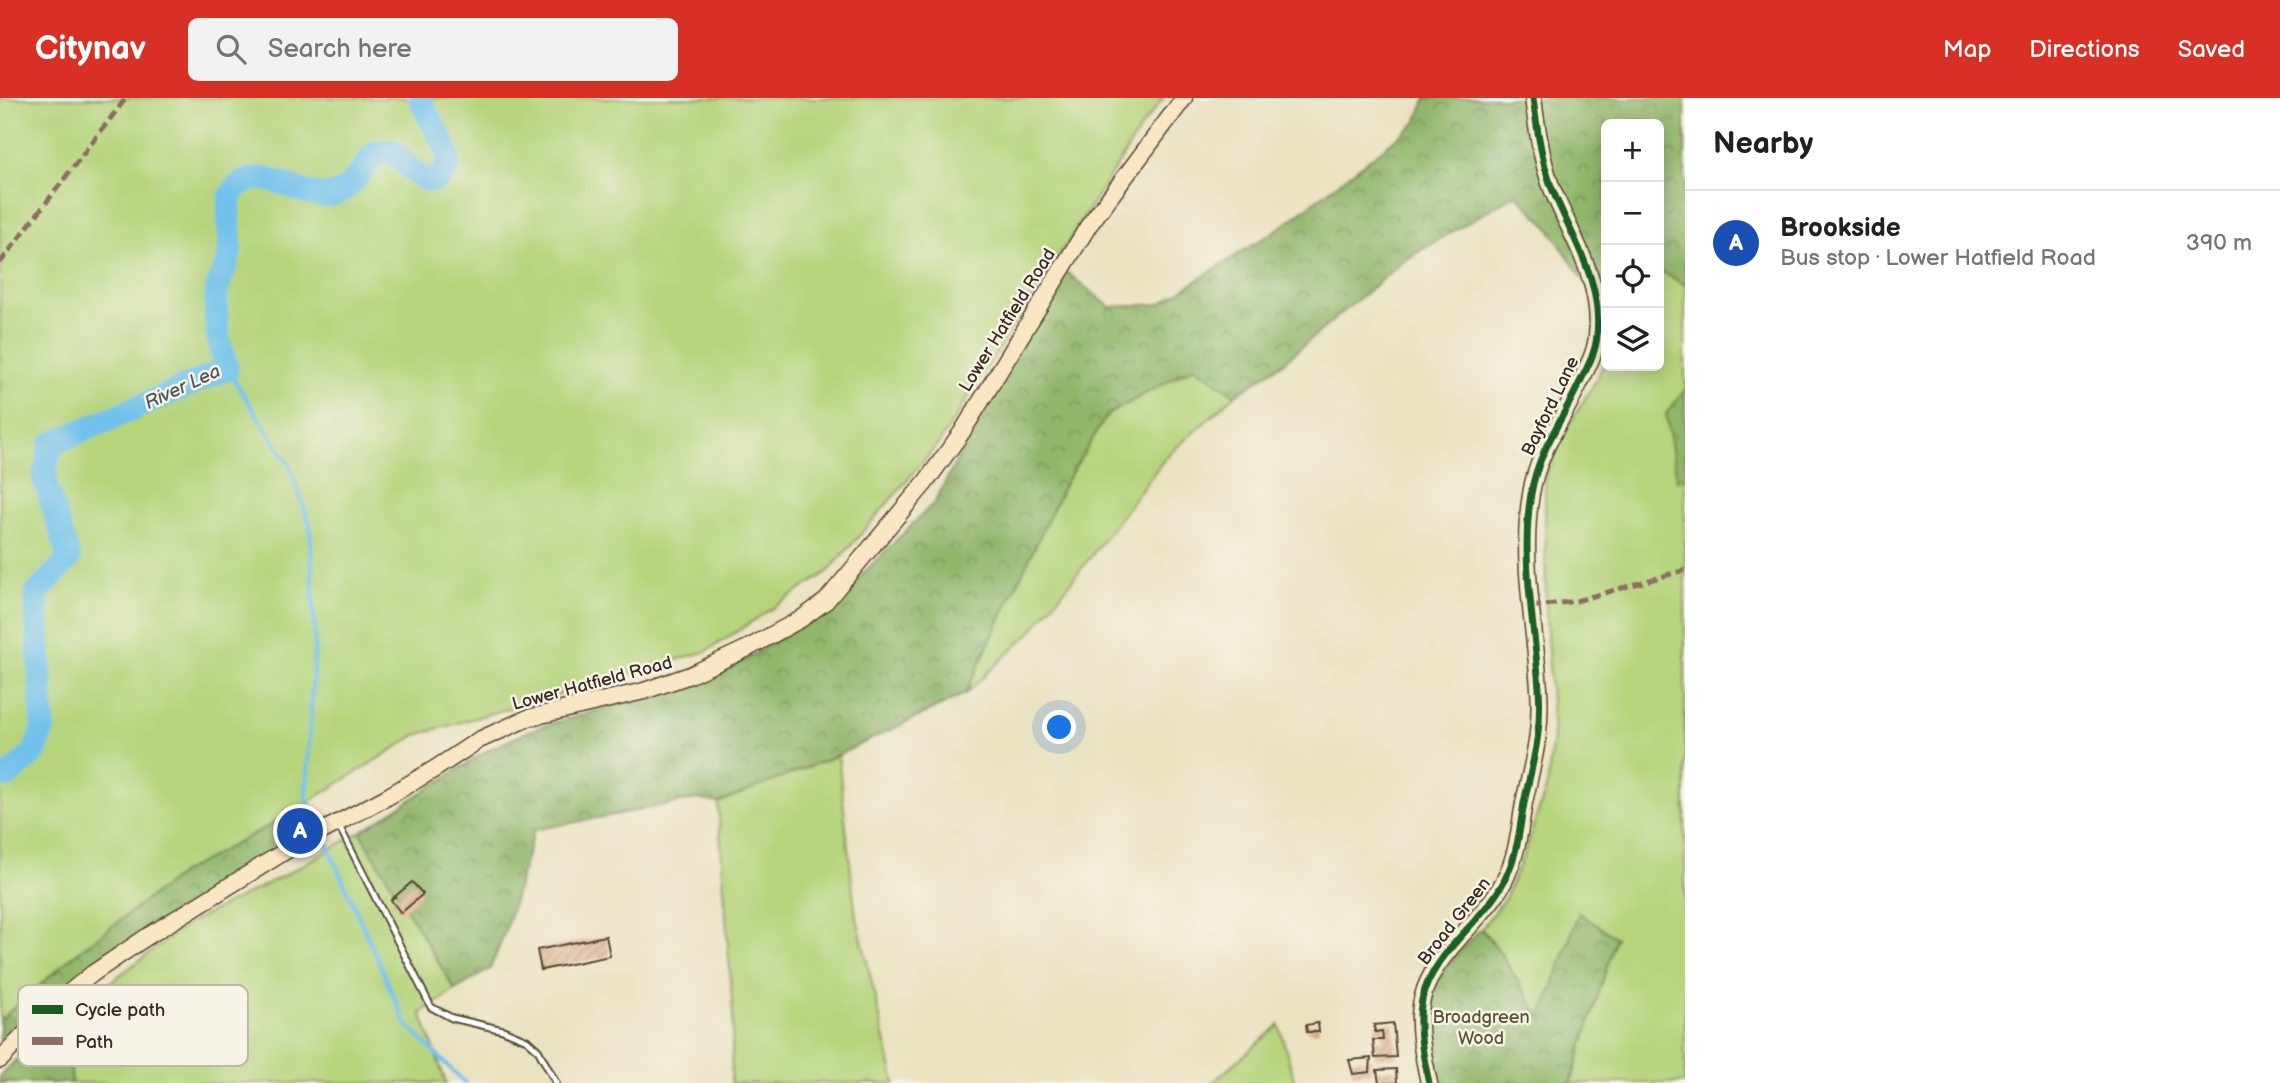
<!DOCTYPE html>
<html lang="en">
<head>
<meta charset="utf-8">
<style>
  body { margin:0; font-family:"Balsamiq Sans",sans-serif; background:#f2f2f2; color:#202124 }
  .controls { position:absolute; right:21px; top:21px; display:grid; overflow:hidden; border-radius:10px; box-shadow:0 4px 18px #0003 }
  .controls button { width:63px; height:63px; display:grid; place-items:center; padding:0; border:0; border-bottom:2px solid #e0e0e0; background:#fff; color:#202124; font:35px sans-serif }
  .you { position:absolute; left:1060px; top:630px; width:24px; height:24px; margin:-18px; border:5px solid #fff; border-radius:50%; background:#1a73e8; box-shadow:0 0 0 10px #1a73e833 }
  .badge { display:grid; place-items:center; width:46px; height:46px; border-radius:50%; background:#d93025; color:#fff; font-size:23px; font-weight:700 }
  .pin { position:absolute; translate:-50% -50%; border:4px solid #fff; box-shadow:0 2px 7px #0006 }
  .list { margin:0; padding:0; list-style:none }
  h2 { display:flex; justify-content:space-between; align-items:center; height:91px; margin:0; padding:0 28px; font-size:30px }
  h2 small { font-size:23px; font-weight:400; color:#757577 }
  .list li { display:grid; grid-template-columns:46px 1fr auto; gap:21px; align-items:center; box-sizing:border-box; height:105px; padding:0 28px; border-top:2px solid #e0e0e0 }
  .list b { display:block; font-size:26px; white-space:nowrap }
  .list p { margin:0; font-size:23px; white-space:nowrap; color:#757577 }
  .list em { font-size:23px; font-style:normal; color:#757577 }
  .icon { flex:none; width:38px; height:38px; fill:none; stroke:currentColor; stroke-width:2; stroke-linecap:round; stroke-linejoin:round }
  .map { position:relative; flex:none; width:1685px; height:985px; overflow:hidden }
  header { display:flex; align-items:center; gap:42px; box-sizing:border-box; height:98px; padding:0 35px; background:#d93025; color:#fff }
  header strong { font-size:33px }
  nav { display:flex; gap:38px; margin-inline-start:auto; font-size:24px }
  .search { width:490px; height:63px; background:#f2f2f2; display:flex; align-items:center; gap:18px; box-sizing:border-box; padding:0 24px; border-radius:10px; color:#757577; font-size:26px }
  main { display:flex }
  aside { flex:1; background:#fff }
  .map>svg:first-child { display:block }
  .grass { fill:#b5d47b; stroke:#787f4c; stroke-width:2 }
  .forest { fill:url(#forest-crowns); stroke:#667044; stroke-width:2 }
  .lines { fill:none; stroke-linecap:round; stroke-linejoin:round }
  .stream { stroke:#6fc1eb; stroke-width:4.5 }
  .river { stroke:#6fc1eb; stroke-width:24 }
  .building { fill:url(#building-hatch) }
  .lane-casing { stroke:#554636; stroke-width:9 }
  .secondary-casing { stroke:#554636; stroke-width:19 }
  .lane { stroke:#fff; stroke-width:5 }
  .secondary { stroke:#f9e7c3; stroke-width:16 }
  .quiet { stroke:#8d6e63; stroke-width:5; stroke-dasharray:10 5; stroke-linecap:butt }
  .cycleway-casing { stroke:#f7f3e8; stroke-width:11 }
  .cycleway { stroke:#1b5e20; stroke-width:7 }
  .labels { text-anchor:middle; stroke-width:5; stroke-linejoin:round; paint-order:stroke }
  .street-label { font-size:18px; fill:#3b2a1e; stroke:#f7f3e8 }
  .park-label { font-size:18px; fill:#5a5435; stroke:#f7f3e8 }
  .water-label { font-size:19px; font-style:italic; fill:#4b575c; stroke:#f7f3e8 }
  .key { fill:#f7f3e8; stroke:#bfb7ab; stroke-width:2 }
  .key-label { font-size:19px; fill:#3b2a1e }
</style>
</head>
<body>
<header>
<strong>Citynav</strong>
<div class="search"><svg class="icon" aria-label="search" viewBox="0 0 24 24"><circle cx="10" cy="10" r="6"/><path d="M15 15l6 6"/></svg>Search here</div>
<nav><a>Map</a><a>Directions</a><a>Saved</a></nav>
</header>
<main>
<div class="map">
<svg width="1685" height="985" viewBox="0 0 1685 985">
  <defs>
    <pattern id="forest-crowns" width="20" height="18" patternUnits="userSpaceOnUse" patternTransform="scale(1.75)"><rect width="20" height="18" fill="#90b66b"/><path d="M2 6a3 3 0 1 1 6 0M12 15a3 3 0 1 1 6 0" fill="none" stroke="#779457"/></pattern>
    <pattern id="building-hatch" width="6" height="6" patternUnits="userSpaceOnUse" patternTransform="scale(1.75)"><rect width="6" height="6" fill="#e0b693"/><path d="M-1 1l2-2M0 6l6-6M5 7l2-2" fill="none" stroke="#b79477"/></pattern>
  </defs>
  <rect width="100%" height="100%" fill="#f7f3e8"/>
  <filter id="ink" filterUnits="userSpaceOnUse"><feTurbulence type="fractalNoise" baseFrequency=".0143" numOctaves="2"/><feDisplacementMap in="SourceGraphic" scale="14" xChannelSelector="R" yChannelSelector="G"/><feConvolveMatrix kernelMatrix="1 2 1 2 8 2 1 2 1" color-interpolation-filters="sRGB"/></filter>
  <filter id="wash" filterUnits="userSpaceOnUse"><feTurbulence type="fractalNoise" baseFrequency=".00686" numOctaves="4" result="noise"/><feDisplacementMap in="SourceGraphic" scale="28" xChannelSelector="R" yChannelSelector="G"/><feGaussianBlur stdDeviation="1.57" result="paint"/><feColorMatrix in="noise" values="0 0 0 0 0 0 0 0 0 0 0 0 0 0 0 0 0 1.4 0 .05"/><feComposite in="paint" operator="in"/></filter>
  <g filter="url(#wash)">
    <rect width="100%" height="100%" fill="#ebe2c1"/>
    <g class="grass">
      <polygon points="0,0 1164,0 1144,25 939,345 829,473 707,553 416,637 283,720 183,774 73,858 0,922"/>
      <polygon points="1659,172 1685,187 1685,292 1666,316 1685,379 1685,985 1571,985 1615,840 1579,816 1541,921 1498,851 1481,831 1505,800 1523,759 1547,688 1553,639 1546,518 1545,378 1564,335 1597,281 1606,261 1606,268 1659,268"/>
      <polygon points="1194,269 1235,297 1166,359 1093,456 1031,534 965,596 1065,385 1108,316"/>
      <polygon points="838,657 855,811 895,985 731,985 733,917 718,705"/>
      <polygon points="360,734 455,892 421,915 446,985 72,985 67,938 43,935 189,825 281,779"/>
      <polygon points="1279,927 1295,985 1212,985"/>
    </g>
    <g class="forest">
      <polygon points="1426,0 1685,0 1685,187 1659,172 1659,26 1606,26 1606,216 1549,130 1516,96 1405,162 1280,267 1235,297 1194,269 1108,316 1065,385 965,596 838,657 718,705 697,701 534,732 505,834 490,871 455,892 360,734 487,653 531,632 723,575 825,513 935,404 994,291 1065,173 1110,209 1160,206 1287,125 1416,25"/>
      <polygon points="1685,292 1685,379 1677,382 1666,316"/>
      <polygon points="283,720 295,742 145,832 0,954 0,922 73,858 183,774"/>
      <path d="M1579,815L1616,840L1571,985H1438C1434,971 1428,957 1426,943C1418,898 1451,860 1481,831L1498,851L1541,920Z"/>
      <polygon points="43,935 67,938 72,985 0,985 0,978"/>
    </g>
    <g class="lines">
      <g class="stream">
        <polyline points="227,271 289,366 310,427 315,540 306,698 319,729"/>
        <polyline points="323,737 406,926 465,985"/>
      </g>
      <path class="river" d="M0,678H8L35,654L43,630L36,496L69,460L44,380L51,346L227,271C218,247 214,219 217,193C219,179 229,166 230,152C232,132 219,95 244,84C277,69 310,111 342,93C352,88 365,67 373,57L379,53L394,54C405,64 427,96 443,76C447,70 449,62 447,55C444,41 426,18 420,0"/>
    </g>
    <g id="blocks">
      <g class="building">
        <polygon points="412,784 423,796 401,815 391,802"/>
        <polygon points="606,838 610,858 541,872 537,852"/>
        <polygon points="1318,925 1319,934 1307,934 1306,927"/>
        <polygon points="1393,925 1396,959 1375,960 1373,942 1383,942 1382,933 1375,934 1374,927"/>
        <polygon points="1371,960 1370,974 1353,976 1349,962"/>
        <polygon points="1396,971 1397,985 1379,985 1377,972"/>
      </g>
    </g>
  </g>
  <g filter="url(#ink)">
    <use href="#blocks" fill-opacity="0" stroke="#554636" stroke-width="2"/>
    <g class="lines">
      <defs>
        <polyline id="lane" points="339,728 431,909 452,920 503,932 527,942 538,952 556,985"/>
        <g id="secondary">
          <polyline points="0,962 48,912 92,876 145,840 292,749 387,699 433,672 479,642 528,620 644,593 690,577 748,550 801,521 826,503 925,385 962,334 1089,127 1184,0"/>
          <path d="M1429,985C1412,907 1415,887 1470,828C1485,811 1501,794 1509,772C1518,751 1520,728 1524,705C1533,662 1542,636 1539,591C1535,527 1520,461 1531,396C1537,356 1562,322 1579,286C1587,270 1596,254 1597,237C1603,182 1570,137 1551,88C1541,60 1537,30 1533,0"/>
        </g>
      </defs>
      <use href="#lane" class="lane-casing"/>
      <use href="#secondary" class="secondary-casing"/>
      <use href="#lane" class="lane"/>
      <use href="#secondary" class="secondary"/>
      <g class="quiet">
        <polyline points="0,165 126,0"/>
        <polyline points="1531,509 1576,503 1685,472"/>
      </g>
      <defs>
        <path id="cycleway" d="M1429,985C1412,907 1415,887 1470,828C1485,811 1501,794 1509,772C1518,751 1520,728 1524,705C1533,662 1542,636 1539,591C1535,527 1520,461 1531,396C1537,356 1562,322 1579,286C1587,270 1596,254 1597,237C1603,182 1570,137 1551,88C1541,60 1537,30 1533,0"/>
      </defs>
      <use href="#cycleway" class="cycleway-casing"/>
      <use href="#cycleway" class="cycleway"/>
    </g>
  </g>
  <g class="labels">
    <g class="street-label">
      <text transform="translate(1007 222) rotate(-58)" y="6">Lower Hatfield Road</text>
      <text transform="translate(1550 308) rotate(-64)" y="6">Bayford Lane</text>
      <text transform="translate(592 585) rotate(-15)" y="6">Lower Hatfield Road</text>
      <text transform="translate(1454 823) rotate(-52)" y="6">Broad Green</text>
    </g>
    <g class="park-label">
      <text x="1481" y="925">Broadgreen<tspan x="1481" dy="21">Wood</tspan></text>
    </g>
    <g class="water-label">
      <text transform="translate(182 288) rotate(-25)" y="7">River Lea</text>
    </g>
  </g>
  <rect x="18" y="887" width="230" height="81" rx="10" class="key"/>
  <rect x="32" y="907" width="31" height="9" fill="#1b5e20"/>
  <rect x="32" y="939" width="31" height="8" fill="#8d6e63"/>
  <g class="key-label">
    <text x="75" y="918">Cycle path</text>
    <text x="75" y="950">Path</text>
  </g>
</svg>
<div class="controls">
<button>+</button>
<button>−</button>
<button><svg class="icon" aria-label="locate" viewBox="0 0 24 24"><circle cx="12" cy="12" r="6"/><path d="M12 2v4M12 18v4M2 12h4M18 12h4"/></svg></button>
<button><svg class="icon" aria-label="layers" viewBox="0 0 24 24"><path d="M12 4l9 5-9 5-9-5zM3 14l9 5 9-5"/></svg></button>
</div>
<div class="you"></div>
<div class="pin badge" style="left:300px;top:733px;background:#1a4fb4">A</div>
</div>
<aside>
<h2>Nearby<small></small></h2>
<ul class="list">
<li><span class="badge" style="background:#1a4fb4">A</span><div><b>Brookside</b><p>Bus stop · Lower Hatfield Road</p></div><em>390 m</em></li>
</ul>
</aside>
</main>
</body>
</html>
